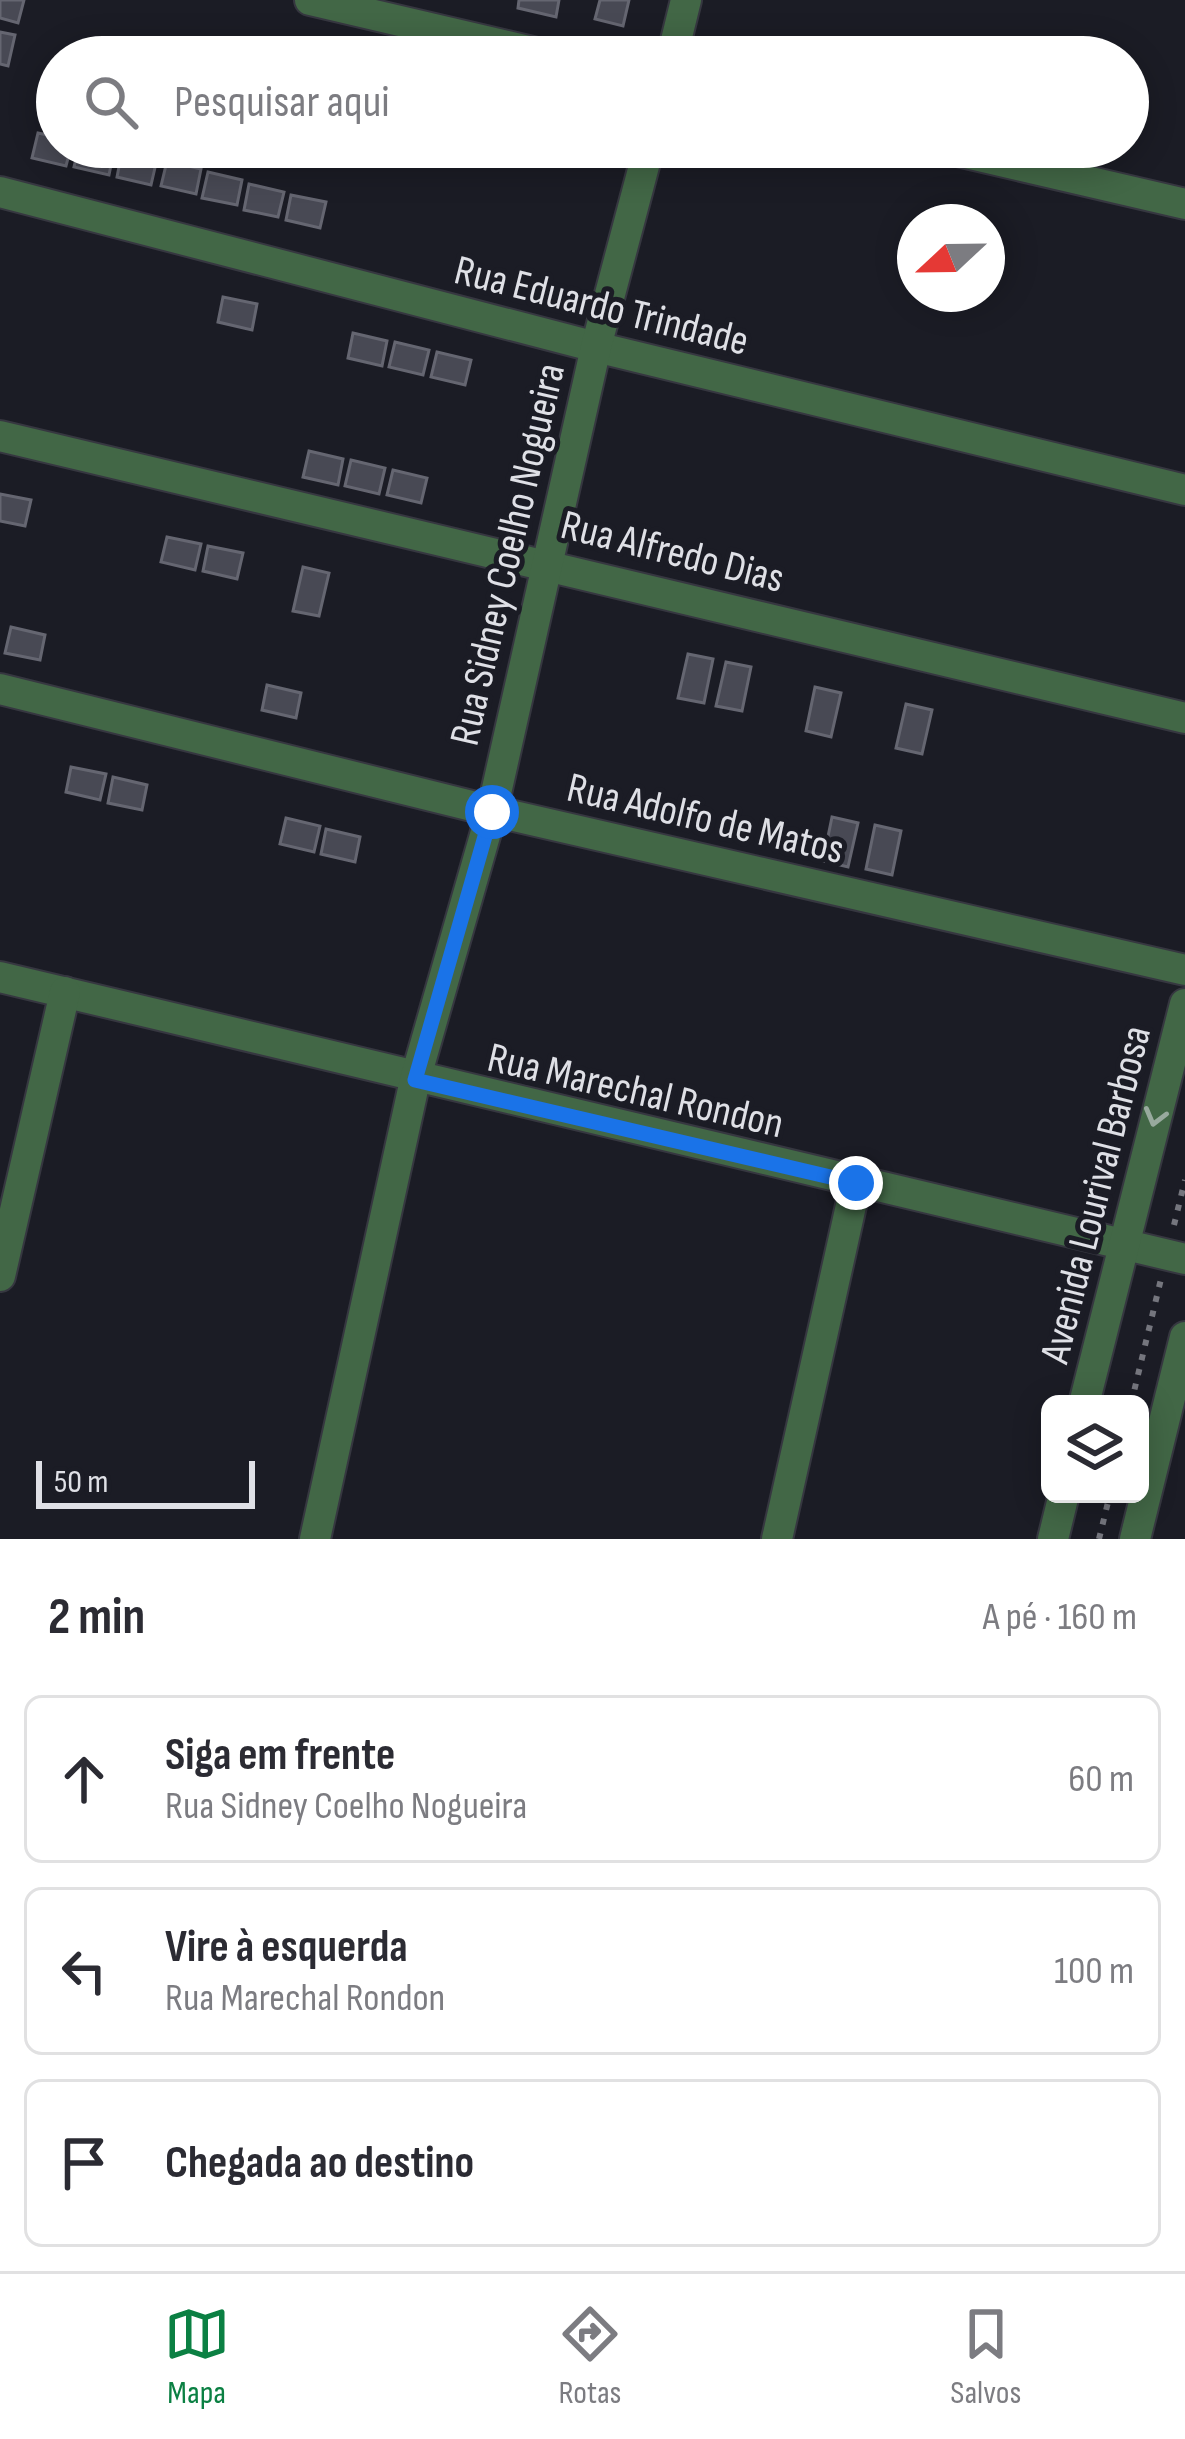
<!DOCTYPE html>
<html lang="pt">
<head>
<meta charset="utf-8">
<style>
  body { margin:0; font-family:"Sofia Sans Condensed",sans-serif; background:#f2f2f3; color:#2b2b33 }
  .controls { position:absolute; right:36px; bottom:36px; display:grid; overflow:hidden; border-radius:18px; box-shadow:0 6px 30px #0003 }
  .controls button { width:108px; height:108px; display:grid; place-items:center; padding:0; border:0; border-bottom:3px solid #e1e1e2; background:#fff; color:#2b2b33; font:60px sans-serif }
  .compass { position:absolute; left:897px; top:204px; width:108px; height:108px; border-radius:50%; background:#fff; box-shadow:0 6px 30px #0003; rotate:248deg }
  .scale { position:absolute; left:36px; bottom:30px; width:219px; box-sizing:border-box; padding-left:12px; border:6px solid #dfe0e6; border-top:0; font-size:33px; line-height:42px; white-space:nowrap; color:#dfe0e6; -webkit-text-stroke:9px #1b1c25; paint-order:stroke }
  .stop { position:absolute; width:36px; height:36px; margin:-27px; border:9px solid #1a73e8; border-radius:50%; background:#fff }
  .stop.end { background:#1a73e8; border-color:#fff; box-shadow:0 3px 12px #0008 }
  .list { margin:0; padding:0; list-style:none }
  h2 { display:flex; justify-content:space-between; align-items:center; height:156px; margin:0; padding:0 48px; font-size:51px }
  h2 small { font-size:39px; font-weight:400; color:#7c7c81 }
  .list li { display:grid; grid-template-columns:78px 1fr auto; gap:36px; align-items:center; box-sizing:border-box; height:168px; margin:0 24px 24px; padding:0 24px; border:3px solid #e1e1e2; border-radius:18px }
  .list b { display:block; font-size:45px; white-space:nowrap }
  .list p { margin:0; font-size:39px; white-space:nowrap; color:#7c7c81 }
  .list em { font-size:39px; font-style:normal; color:#7c7c81 }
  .icon { flex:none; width:66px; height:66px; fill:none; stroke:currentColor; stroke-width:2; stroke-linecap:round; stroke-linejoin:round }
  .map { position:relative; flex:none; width:1185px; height:1539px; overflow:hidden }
  .search { position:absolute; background:#fff; box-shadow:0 6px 30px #0003; left:36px; right:36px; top:36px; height:132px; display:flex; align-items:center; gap:30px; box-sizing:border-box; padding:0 42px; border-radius:66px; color:#7c7c81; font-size:45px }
  .sheet { height:732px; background:#fff }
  nav { display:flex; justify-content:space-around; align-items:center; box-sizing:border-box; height:168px; border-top:3px solid #e1e1e2; background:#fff; font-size:33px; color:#7c7c81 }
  nav a { display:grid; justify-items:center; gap:6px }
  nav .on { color:#0b8043 }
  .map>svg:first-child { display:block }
  .building { fill:#484954; stroke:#656671; stroke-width:3 }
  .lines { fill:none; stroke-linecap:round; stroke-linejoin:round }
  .minor-casing { stroke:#363740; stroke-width:34 }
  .path { stroke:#75767e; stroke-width:6; stroke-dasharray:6 9; stroke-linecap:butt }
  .minor { stroke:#426746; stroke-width:30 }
  .oneway { stroke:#98aa9e }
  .route { stroke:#1a73e8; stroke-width:15 }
  .labels { text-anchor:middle; stroke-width:10; stroke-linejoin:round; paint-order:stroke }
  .street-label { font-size:42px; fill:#dfe0e6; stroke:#1b1c25 }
</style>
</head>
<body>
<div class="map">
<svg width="1185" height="1539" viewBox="0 0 1185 1539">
  <rect width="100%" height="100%" fill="#1b1c25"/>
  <g class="building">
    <polygon points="0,0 24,0 18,23 0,18"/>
    <polygon points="519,0 559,0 556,17 518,8"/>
    <polygon points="600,0 629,0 623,26 595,19"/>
    <polygon points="0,32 15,35 8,66 0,64"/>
    <polygon points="38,133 57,137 57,147 71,147 66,166 32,158"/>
    <polygon points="79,147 114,150 109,175 74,167"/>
    <polygon points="122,151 157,159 151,185 117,177"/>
    <polygon points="167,161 201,169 196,194 161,186"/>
    <polygon points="208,172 242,180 237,205 202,198"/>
    <polygon points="249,184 284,192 278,217 244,210"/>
    <polygon points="291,195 326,202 320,228 286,220"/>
    <polygon points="223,297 257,304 252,330 218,322"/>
    <polygon points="353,333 387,341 382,366 348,358"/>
    <polygon points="395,342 429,350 423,375 389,367"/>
    <polygon points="437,352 471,360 465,385 431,377"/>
    <polygon points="309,451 343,459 338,485 303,477"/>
    <polygon points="351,460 385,468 379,494 345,486"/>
    <polygon points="393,470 427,478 421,503 387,495"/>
    <polygon points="0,494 31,500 25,526 0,521"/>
    <polygon points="167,537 201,544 195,570 161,562"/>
    <polygon points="208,546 243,553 237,579 203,571"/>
    <polygon points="303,567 329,573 319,616 293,611"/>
    <polygon points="11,627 45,635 40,660 5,653"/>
    <polygon points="688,654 713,659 704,703 678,698"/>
    <polygon points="726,662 751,667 742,711 716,706"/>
    <polygon points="267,685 301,693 296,718 262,710"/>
    <polygon points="815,687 841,693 831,737 806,731"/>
    <polygon points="906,704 932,710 922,754 896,748"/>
    <polygon points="71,767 106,774 100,800 66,792"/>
    <polygon points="113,777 147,785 142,810 108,803"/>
    <polygon points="832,817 858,823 848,867 823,861"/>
    <polygon points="286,818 320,826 314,852 280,844"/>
    <polygon points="875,825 901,831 892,875 866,869"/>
    <polygon points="326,829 360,837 355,862 321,854"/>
  </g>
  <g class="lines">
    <defs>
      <g id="minor">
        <polyline points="310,0 554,57"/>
        <polyline points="672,57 686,0"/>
        <polyline points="940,147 1185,204"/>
        <polyline points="0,192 596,347 1185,490"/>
        <polyline points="0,436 1185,718"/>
        <polyline points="0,689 492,811 1185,970"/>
        <polyline points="0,977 1185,1259"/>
        <polyline points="0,1276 65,992"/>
        <polyline points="1084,1404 1185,1004"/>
        <polyline points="315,1539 415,1080 492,811 596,347 649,147"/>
        <polyline points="777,1539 856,1183"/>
        <polyline points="1053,1539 1064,1494"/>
        <polyline points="1135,1539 1185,1337"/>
      </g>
    </defs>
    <use href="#minor" class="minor-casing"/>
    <g class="path">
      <polyline points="1174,1225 1185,1180"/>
      <polyline points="1131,1404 1161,1279"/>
      <polyline points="1099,1539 1110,1494"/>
    </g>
    <use href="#minor" class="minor"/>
  </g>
  <defs><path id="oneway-chevron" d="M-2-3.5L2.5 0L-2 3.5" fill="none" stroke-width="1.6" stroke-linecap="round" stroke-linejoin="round" transform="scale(3)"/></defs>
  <use class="oneway" href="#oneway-chevron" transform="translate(1155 1117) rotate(105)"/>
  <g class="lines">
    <polyline class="route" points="492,812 415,1080 856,1183"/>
  </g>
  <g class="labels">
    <g class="street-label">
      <text transform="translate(602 304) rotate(14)" y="15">Rua Eduardo Trindade</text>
      <text transform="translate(673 550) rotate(14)" y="15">Rua Alfredo Dias</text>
      <text transform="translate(506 554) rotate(-77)" y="15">Rua Sidney Coelho Nogueira</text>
      <text transform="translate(706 817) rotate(13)" y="15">Rua Adolfo de Matos</text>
      <text transform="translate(636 1089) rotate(13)" y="15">Rua Marechal Rondon</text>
      <text transform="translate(1094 1194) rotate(-76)" y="15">Avenida Lourival Barbosa</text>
    </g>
  </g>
</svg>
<div class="controls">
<button><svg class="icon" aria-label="layers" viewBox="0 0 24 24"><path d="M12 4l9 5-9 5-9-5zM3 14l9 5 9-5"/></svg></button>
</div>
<svg class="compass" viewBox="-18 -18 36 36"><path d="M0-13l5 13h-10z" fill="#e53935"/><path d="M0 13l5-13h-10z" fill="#7c7c81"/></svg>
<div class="scale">50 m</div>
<div class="stop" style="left:492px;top:812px"></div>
<div class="stop end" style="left:856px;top:1183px"></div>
<div class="search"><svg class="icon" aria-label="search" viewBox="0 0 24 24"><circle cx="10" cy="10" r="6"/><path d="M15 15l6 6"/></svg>Pesquisar aqui</div>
</div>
<section class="sheet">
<h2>2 min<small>A pé · 160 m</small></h2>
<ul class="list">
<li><svg class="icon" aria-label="ahead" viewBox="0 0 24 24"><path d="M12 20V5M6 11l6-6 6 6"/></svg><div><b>Siga em frente</b><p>Rua Sidney Coelho Nogueira</p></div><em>60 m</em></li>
<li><svg class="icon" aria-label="left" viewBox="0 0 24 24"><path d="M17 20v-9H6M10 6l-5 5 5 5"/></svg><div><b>Vire à esquerda</b><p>Rua Marechal Rondon</p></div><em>100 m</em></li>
<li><svg class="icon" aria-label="arrive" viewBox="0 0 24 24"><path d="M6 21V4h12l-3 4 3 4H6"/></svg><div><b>Chegada ao destino</b></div></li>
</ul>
</section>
<nav>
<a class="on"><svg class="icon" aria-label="map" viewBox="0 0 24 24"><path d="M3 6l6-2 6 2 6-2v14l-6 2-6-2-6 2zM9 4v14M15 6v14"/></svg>Mapa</a>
<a><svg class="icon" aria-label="directions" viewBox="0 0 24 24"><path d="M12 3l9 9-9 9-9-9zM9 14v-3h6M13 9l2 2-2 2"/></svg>Rotas</a>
<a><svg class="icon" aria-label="saved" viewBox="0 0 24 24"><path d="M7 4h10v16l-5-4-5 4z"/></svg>Salvos</a>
</nav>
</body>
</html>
